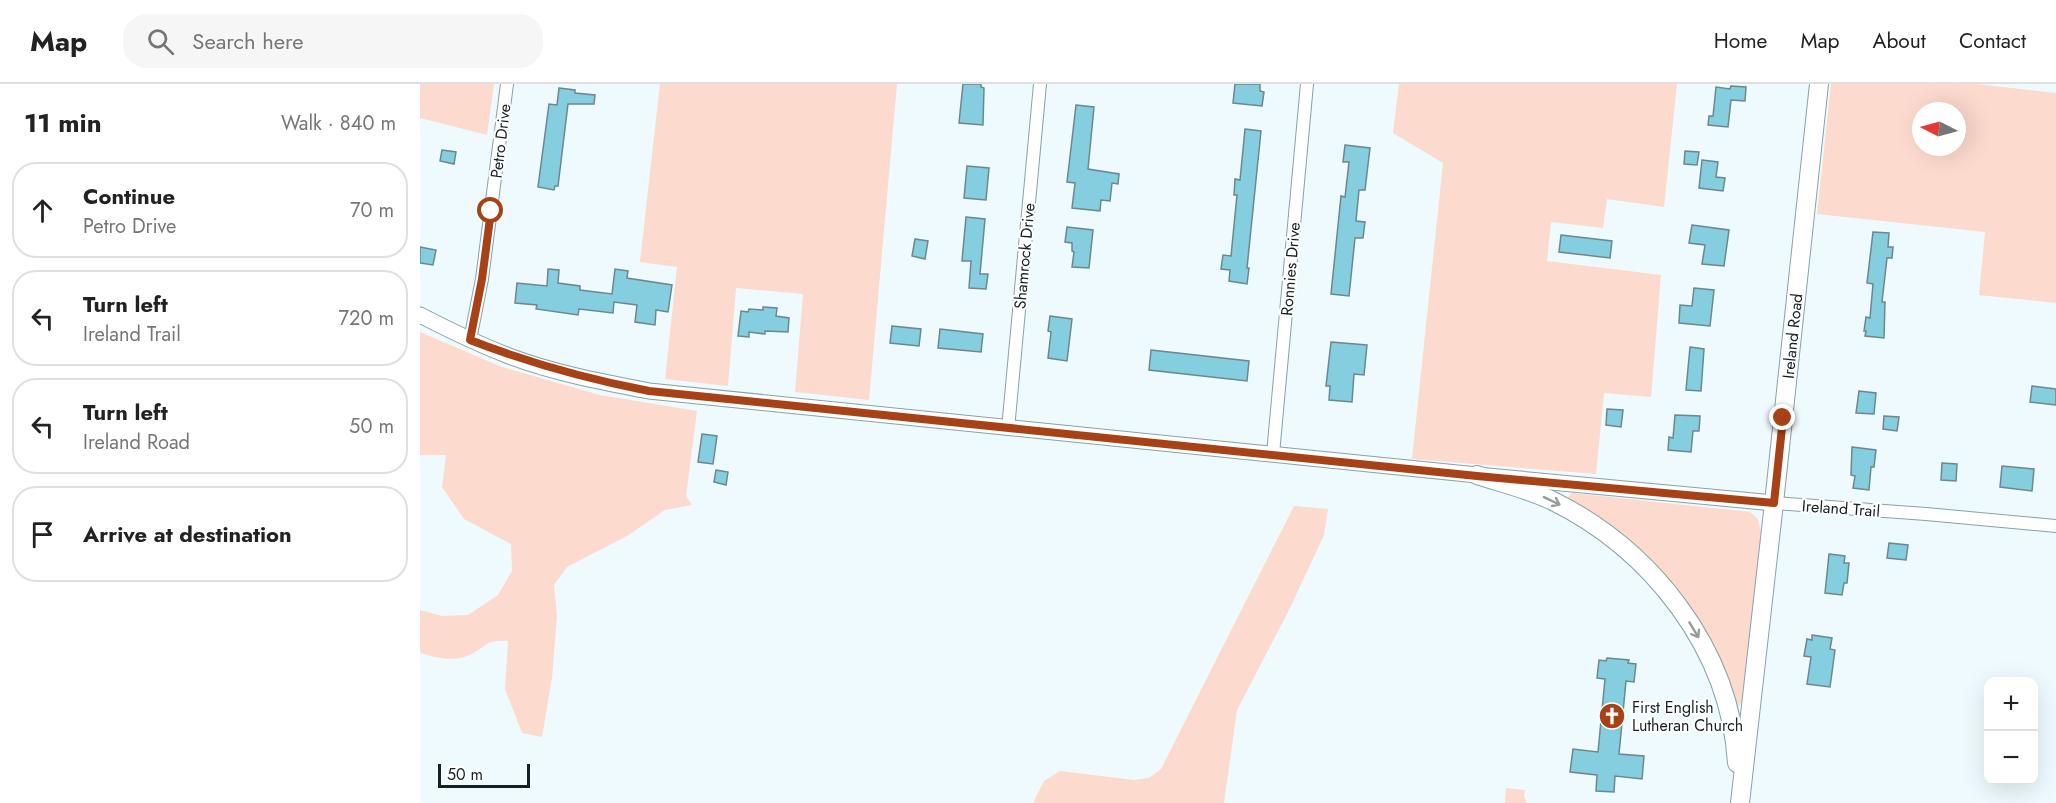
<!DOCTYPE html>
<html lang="en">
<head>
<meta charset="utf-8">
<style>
  body { margin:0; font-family:Jost,sans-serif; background:#f6f6f6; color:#222 }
  .controls { position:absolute; right:18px; bottom:18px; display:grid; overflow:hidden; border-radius:12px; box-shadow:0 6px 24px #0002 }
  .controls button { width:54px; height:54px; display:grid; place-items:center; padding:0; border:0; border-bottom:2px solid #e0e0e0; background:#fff; color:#222; font:30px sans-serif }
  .compass { position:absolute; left:1492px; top:18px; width:54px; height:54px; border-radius:50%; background:#fff; box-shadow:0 6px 24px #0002; rotate:276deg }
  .scale { position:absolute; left:18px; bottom:15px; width:92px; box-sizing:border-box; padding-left:6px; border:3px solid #152022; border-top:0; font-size:16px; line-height:21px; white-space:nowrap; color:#152022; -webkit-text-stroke:4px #fff; paint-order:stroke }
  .stop { position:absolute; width:18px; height:18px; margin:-14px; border:4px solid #a74217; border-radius:50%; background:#fff }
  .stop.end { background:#a74217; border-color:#fff; box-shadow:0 2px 6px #0008 }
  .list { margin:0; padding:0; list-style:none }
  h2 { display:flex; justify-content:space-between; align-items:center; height:78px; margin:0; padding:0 24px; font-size:26px }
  h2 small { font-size:20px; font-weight:400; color:#767676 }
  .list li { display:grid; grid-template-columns:39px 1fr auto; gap:18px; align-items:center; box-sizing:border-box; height:96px; margin:0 12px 12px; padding:0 12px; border:2px solid #e0e0e0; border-radius:24px }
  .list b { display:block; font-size:22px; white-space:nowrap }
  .list p { margin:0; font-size:20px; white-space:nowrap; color:#767676 }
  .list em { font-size:20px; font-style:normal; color:#767676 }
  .icon { flex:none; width:33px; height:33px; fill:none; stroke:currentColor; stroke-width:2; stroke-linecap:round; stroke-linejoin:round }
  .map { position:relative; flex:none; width:1636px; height:719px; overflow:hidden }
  header { display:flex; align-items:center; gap:36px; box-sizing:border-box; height:84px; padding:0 30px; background:#fff; border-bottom:2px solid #e0e0e0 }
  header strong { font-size:28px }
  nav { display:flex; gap:33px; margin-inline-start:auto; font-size:21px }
  .search { width:420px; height:54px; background:#f6f6f6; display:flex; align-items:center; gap:15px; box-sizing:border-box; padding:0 21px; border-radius:24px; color:#767676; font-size:22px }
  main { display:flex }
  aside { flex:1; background:#fff }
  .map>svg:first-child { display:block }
  .green { fill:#fcdacd; fill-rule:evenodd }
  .building { fill:#84cedf; stroke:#6c888e; stroke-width:1.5 }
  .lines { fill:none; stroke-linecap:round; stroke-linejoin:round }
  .minor-casing { stroke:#86a2a9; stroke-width:14 }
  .tertiary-casing { stroke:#86a2a9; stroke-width:17 }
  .secondary-casing { stroke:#86a2a9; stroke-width:20 }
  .minor { stroke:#fff; stroke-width:12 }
  .tertiary { stroke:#fff; stroke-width:15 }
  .secondary { stroke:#fff; stroke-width:18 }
  .oneway { stroke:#969b9c }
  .route { stroke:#a74217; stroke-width:8 }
  .labels { text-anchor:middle; stroke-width:4.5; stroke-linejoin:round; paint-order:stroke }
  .street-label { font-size:16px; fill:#152022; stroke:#fff }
  .poi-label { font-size:16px; fill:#152022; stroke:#fff; text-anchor:start }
</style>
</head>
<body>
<header>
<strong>Map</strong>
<div class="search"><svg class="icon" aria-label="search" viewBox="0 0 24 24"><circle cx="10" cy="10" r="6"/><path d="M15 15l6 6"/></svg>Search here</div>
<nav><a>Home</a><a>Map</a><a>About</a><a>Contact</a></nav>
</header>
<main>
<aside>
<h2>11 min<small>Walk · 840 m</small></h2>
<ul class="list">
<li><svg class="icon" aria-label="ahead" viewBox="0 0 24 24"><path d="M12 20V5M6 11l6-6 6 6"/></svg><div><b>Continue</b><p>Petro Drive</p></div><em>70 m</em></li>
<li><svg class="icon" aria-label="left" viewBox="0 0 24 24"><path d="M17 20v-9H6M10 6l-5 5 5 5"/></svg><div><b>Turn left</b><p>Ireland Trail</p></div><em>720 m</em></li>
<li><svg class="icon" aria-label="left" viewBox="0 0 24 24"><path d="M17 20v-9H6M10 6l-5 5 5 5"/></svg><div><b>Turn left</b><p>Ireland Road</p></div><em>50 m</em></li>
<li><svg class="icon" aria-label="arrive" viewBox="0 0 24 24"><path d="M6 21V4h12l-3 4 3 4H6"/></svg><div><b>Arrive at destination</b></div></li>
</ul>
</aside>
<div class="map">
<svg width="1636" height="719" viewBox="0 0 1636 719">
  <rect width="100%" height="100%" fill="#eefafd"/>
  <g class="green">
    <polygon points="0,0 74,0 67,51 0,34"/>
    <polygon points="240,0 477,0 449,316 375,308 383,210 316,204 308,302 245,295 257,183 220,178"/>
    <polygon points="979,0 1257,0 1244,123 1187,115 1183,144 1131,138 1127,177 1241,191 1231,313 1184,309 1176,390 992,375 1023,79 973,49"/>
    <path d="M1411,0H1556L1636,9V219L1559,211L1565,148L1397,130ZM1501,27H1537V63H1501Z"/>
    <path d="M0,248L82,283L180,311L277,327L266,412L272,421L245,426L207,452L147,483L134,501L137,532L132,594L122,653L102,649L85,605L88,557C63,555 68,563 49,571C34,578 16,574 1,569L0,566V526L22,532L48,531L78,511L92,487L91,460L44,435L22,403L26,371H0Z"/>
    <polygon points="1152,409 1330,428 1338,435 1341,448 1324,615 1317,624 1313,622 1277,535 1253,500 1228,473 1199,449 1145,416"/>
    <polygon points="874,422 908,425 904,451 869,526 817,626 804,719 613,719 624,697 640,687 714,696 729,694 741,685"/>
    <polygon points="1086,704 1105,706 1104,712 1107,719 1085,719"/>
  </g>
  <g class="building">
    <polygon points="543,0 561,0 561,3 564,4 563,41 539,39"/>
    <polygon points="815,0 840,0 840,7 844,8 842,22 813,19"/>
    <polygon points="1311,2 1326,3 1325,17 1311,16 1308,43 1288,41 1289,32 1293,32 1296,3 1310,5"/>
    <polygon points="139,4 155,6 155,9 175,11 174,20 148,20 138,102 135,102 134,106 118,103 129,20 137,21"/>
    <polygon points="656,21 674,23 668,85 699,90 698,100 692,99 690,117 681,116 680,127 652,124 655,99 647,98"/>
    <polygon points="825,45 841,47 827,184 829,184 827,200 809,197 810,186 801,185 803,171 811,172 817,111 814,111 815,95 820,96"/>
    <polygon points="925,61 950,64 945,106 939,106 936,137 945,138 943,154 935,154 929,212 911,210 921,112 925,113 929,78 923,78"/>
    <polygon points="22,66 36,68 34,80 20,77"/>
    <polygon points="1265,67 1279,68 1277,81 1264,80"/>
    <polygon points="1282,76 1298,78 1296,93 1305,94 1303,107 1279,104"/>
    <polygon points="547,82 569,84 566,116 544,114"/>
    <polygon points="546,133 565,135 560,190 568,190 566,205 549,204 551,177 542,177"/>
    <polygon points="1272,141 1309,146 1304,182 1282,180 1285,161 1269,159"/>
    <polygon points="647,143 673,146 669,184 652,183 654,168 652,167 652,159 645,158"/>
    <polygon points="1453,148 1469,149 1468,163 1473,163 1472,174 1467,174 1462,218 1465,218 1464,254 1445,252 1446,247 1444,247 1446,233 1450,234 1453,200 1447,199"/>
    <polygon points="1141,151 1192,157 1190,174 1139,168"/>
    <polygon points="495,155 508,157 505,175 492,172"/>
    <polygon points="0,163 16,166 13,181 0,179"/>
    <polygon points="128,185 139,186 138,199 160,202 160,206 192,210 195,185 208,187 207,194 252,201 248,228 236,226 235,241 215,238 217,221 194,218 193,229 159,225 158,231 116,225 117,221 95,219 97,199 127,202"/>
    <polygon points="1274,204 1294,206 1290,242 1259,239 1260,221 1272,222"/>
    <polygon points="343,223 357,224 356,232 369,234 368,248 345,247 345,250 329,248 329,253 318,252 321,227 328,228 329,225 343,226"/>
    <polygon points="630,232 652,235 647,277 628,274 631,248 628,247"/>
    <polygon points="472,242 501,245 499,262 470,259"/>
    <polygon points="520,245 563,250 561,268 518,264"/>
    <polygon points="911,258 947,261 944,291 934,290 932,318 909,316 910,302 906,302"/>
    <polygon points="1270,263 1284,265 1281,307 1266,306"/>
    <polygon points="731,266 829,277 827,297 729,286"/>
    <polygon points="1612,302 1636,305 1636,321 1610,318"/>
    <polygon points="1439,307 1456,309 1454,330 1436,329"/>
    <polygon points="1187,325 1203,326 1201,343 1186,341"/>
    <polygon points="1255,331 1280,332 1279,347 1273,347 1271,368 1248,366 1249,353 1253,354"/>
    <polygon points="1464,332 1479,333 1477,347 1463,345"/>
    <polygon points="282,350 297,352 293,380 278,378"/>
    <polygon points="1432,363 1456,366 1454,383 1451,383 1449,406 1433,404 1435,392 1431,391"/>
    <polygon points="1522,379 1537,380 1536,397 1521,396"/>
    <polygon points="1582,382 1614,385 1612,407 1580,403"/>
    <polygon points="296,386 308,388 306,401 294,398"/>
    <polygon points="1469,459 1488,461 1486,476 1467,474"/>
    <polygon points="1409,470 1425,472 1424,479 1429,479 1427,499 1424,499 1422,511 1405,509"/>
    <polygon points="1392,551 1412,554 1410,565 1415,566 1410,603 1387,600 1391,573 1384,572 1387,555 1392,556"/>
    <polygon points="1187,574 1209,576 1208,579 1216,580 1214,598 1206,597 1199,670 1224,672 1222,695 1195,692 1194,708 1176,707 1177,691 1150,688 1153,665 1178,668 1185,595 1177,594 1179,576 1186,577"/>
  </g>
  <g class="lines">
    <defs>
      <g id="minor">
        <polyline points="50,256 62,195 87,0"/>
        <polyline points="588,345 620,0"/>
        <polyline points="853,370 887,0"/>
        <polyline points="1354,419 1506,430 1636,442"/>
      </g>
      <path id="tertiary" d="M0,231C29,246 58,260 89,272C134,289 182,298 229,307L1057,391L1354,419"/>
      <g id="secondary">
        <path d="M1057,391C1082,399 1107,405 1131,416C1231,465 1310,564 1317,679"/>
        <polyline points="1320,719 1354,419 1399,0"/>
      </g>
    </defs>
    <use href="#minor" class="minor-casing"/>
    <use href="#tertiary" class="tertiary-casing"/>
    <use href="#secondary" class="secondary-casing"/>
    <use href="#minor" class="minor"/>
    <use href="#tertiary" class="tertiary"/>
    <use href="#secondary" class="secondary"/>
  </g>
  <defs><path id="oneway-shaft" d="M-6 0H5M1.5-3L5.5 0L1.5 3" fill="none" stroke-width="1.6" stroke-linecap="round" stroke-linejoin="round" transform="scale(1.5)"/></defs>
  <g class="oneway">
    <use href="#oneway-shaft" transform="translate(1132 417) rotate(26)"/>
    <use href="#oneway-shaft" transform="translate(1274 546) rotate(59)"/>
  </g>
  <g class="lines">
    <path class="route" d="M71,127L62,195L50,256C109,279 167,295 229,307L1057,392L1354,419L1363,334"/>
  </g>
  <defs>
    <symbol id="church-disc" viewBox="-11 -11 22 22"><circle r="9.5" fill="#a74217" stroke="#fff"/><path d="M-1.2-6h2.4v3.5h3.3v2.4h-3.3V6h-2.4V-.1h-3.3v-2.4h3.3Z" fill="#fff"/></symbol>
  </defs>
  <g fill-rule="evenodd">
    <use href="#church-disc" x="1177" y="617" width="30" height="30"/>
  </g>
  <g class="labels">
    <g class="street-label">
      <text transform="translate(80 57) rotate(-83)" y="6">Petro Drive</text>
      <text transform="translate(604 172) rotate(-85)" y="6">Shamrock Drive</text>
      <text transform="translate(870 185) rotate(-85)" y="6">Ronnies Drive</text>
      <text transform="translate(1372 252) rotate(-84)" y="6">Ireland Road</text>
      <text transform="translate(1421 424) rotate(4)" y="6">Ireland Trail</text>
    </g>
    <g class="poi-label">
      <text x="1212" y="629">First English<tspan x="1212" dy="18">Lutheran Church</tspan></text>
    </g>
  </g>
</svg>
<div class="controls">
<button>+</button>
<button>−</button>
</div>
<svg class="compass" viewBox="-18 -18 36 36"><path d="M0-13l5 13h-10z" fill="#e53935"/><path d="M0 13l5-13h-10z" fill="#767676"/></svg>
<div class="scale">50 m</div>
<div class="stop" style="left:71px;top:127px"></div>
<div class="stop end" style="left:1363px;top:334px"></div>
</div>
</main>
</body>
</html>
